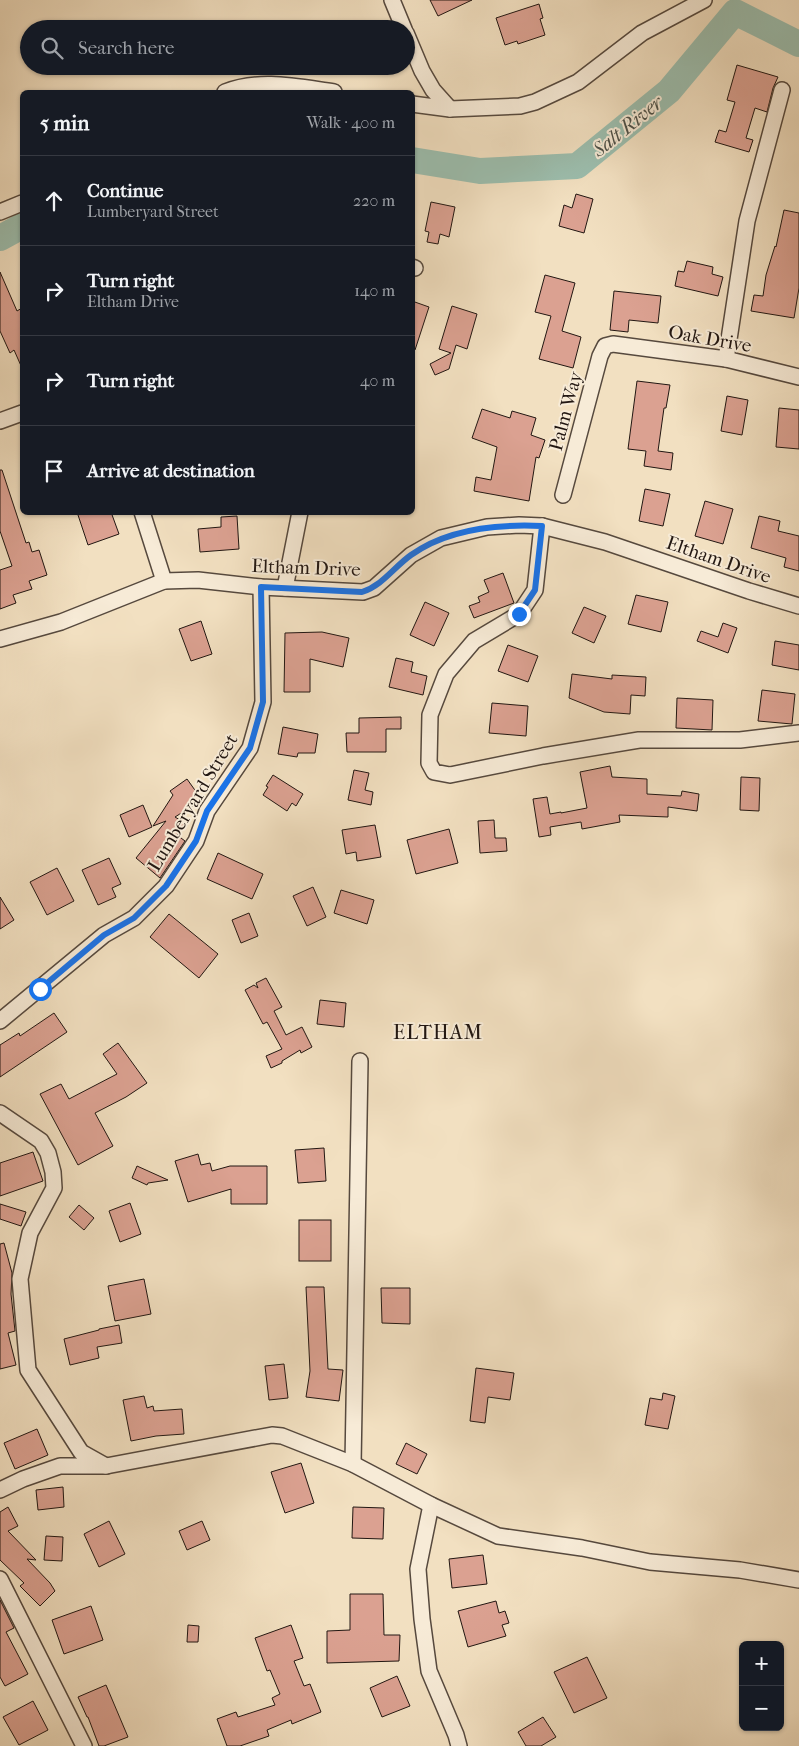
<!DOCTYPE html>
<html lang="en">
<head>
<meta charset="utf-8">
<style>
  body { margin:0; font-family:"IM FELL French Canon",serif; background:#20242c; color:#f1f3f6 }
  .controls { position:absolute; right:15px; bottom:15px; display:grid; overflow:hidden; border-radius:8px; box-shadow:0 1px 4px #0004 }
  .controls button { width:45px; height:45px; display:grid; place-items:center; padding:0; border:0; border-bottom:1px solid #363941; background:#171b24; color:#f1f3f6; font:25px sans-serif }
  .stop { position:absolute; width:15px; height:15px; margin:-11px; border:4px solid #1a73e8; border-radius:50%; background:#fff }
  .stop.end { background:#1a73e8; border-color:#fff; box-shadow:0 1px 5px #0008 }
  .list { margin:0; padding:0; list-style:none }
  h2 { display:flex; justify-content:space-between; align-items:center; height:65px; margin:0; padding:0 20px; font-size:21px }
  h2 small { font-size:16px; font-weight:400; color:#9ea1a6 }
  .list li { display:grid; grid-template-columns:32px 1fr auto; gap:15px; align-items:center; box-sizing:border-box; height:90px; padding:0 20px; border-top:1px solid #363941 }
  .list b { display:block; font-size:19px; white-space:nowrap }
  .list p { margin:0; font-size:16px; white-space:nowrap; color:#9ea1a6 }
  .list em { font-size:16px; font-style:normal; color:#9ea1a6 }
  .icon { flex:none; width:28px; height:28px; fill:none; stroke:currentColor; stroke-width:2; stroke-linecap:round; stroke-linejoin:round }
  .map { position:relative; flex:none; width:799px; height:1746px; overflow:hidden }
  .search { position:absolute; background:#171b24; box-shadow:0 1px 4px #0004; left:20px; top:20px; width:395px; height:55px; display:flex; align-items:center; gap:12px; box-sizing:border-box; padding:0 18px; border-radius:28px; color:#9ea1a6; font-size:19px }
  .panel { position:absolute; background:#171b24; box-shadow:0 1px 4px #0004; left:20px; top:90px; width:395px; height:425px; border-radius:8px }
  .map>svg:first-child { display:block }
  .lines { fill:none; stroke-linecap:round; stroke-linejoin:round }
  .river { stroke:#9cbeae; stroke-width:26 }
  .building { fill:#dba191; stroke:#221712 }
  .minor-casing { stroke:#56493e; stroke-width:18 }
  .minor { stroke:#f7ebd7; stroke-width:15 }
  .route { stroke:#1a73e8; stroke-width:6 }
  .labels { text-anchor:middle; stroke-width:4; stroke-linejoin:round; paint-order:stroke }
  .street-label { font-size:19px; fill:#221712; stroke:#f7ebd7 }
  .water-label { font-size:20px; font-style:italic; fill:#4d5149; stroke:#f7ebd7 }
  .neighbourhood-label { font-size:20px; letter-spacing:1px; fill:#221712; stroke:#f7ebd7 }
</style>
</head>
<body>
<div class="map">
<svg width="799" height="1746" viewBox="0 0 799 1746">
  <rect width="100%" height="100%" fill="#f2e0c1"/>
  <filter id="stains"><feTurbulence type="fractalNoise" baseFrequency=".004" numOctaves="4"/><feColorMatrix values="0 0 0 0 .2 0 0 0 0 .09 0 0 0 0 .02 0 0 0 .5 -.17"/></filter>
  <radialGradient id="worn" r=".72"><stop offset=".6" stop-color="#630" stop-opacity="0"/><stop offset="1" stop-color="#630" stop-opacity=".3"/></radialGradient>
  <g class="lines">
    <g class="river">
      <polyline points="412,160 480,171 577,166 669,91 735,12 799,44"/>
      <polyline points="0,238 22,226"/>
    </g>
  </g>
  <g class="building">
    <polygon points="430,0 472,0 438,16"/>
    <polygon points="539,4 543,18 540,19 545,35 518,44 517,41 505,45 496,18"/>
    <polygon points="737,65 778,77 773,88 767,112 755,108 746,138 753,140 749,152 715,142 719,130 726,132 735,102 727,100"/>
    <polygon points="576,194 593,199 584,233 559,226 564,205 572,208"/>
    <polygon points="431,202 455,207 449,237 440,234 438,244 427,242 429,232 425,231"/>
    <polygon points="784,210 799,213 799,288 794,318 751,311 754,295 763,296 766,275 775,246 776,247"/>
    <polygon points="687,261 713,267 712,274 723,277 718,296 675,286 678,271 684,272"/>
    <polygon points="0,272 17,311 22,308 22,368 14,350 10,353 0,331"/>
    <polygon points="545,275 575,283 562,331 581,337 573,368 539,359 551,316 535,312"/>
    <polygon points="614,291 661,296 658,323 629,320 628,332 610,330"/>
    <polygon points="412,301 429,307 415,350 412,349"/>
    <polygon points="452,306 477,314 467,349 456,345 449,369 435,375 430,364 451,353 439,349"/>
    <polygon points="637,381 670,385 666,408 664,408 658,451 673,453 671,470 644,466 646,451 628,449"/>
    <polygon points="727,396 748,400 742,435 721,431"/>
    <polygon points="779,408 799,410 799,449 776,447"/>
    <polygon points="482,409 510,418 512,411 536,418 531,435 545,440 539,458 536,457 529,501 474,491 476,477 491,480 497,447 472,438"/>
    <polygon points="0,470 2,470 26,543 29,542 32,552 39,550 47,575 29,581 32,589 13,595 16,603 0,609 0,570 12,566 0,531"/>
    <polygon points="645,489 670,494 663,526 639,521"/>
    <polygon points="705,501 733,509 723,544 695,536"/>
    <polygon points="77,512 111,512 119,534 88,545"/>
    <polygon points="237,516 239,549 200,552 198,529 221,527 221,517"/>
    <polygon points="759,516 780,521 778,531 799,536 799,571 784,567 786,558 751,548"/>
    <polygon points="503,573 514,603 474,618 469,606 480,602 478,597 489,592 484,580"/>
    <polygon points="636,595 668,602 661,632 628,624"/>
    <polygon points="425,602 449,613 434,646 410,635"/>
    <polygon points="584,607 606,616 594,643 572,633"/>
    <polygon points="201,621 212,654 191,661 179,629"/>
    <polygon points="723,623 737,628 728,653 697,641 701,631 718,637"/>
    <polygon points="322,632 349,638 343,667 310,659 310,692 284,692 285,633"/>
    <polygon points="775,641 799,645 799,670 772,665"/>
    <polygon points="508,645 538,656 528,682 498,671"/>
    <polygon points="396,658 413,662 411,672 427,676 423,695 389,687"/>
    <polygon points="572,674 612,679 612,675 646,677 645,696 631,695 630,714 604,712 569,698"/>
    <polygon points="762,690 795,694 792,724 758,721"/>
    <polygon points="677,698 713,700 712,730 676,728"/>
    <polygon points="492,703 528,706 526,736 489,733"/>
    <polygon points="401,717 401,729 386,729 386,752 347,752 346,733 359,733 359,718"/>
    <polygon points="283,727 318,734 315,753 298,753 297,757 278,754"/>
    <polygon points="610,766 612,777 647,779 647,794 681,796 682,791 699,794 697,811 668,807 668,817 619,815 620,822 582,829 581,822 550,827 551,835 539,837 533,799 547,797 550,814 561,812 561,813 587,808 580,772"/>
    <polygon points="354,770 369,773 365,790 373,792 371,805 348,800"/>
    <polygon points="273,775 303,794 296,806 292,803 287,811 263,795 268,787 266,786"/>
    <polygon points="741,777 760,778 759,811 740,810"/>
    <polygon points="187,779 202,800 175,817 185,823 177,835 185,841 160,878 136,858 166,821 153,826 173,795 170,791"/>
    <polygon points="143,805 152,827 129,837 120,815"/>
    <polygon points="494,820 495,838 506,838 507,851 480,853 478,821"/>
    <polygon points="375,825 381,857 357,861 356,852 346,854 342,830"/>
    <polygon points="449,829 458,863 416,874 407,840"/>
    <polygon points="218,853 263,874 252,899 207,879"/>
    <polygon points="109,858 121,884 112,888 116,897 98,905 82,870"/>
    <polygon points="57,868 74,901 47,915 30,882"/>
    <polygon points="313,887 326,917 307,926 293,896"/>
    <polygon points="341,890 374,900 367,924 334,913"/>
    <polygon points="0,897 14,920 0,929"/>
    <polygon points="249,913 258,936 241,943 232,920"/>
    <polygon points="169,914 218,954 199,978 150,937"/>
    <polygon points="266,978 282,1007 274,1011 286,1035 302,1027 312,1047 301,1053 300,1050 282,1061 282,1063 271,1068 266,1056 282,1049 267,1022 263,1024 245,990 254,985 258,988 256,983"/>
    <polygon points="320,1000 346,1003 344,1027 317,1024"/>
    <polygon points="54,1013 67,1032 0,1077 0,1045 19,1033 20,1036"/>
    <polygon points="118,1043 147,1083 126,1097 95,1113 113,1146 78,1165 40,1094 61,1084 69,1099 117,1074 103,1054"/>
    <polygon points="324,1148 326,1181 298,1183 295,1150"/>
    <polygon points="33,1152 43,1181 0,1196 0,1163"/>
    <polygon points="198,1154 201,1165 210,1163 212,1171 230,1166 267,1166 267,1204 231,1204 231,1189 188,1202 175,1161"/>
    <polygon points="137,1166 168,1180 148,1183 147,1185 132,1178"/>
    <polygon points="130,1203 141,1234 120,1242 109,1211"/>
    <polygon points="0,1204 26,1212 21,1226 0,1219"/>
    <polygon points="79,1205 94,1218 84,1230 69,1217"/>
    <rect x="299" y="1220" width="32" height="41"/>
    <polygon points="4,1243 12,1273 11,1294 15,1331 8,1333 16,1365 0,1369 0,1244"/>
    <polygon points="144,1279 151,1314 115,1321 108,1286"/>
    <polygon points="306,1287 324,1287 328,1369 343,1370 339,1401 306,1397 310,1371"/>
    <polygon points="381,1288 410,1288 410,1324 382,1323"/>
    <polygon points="119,1325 122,1343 97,1347 99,1358 70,1365 64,1339 99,1330 99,1329"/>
    <polygon points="284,1364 288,1398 269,1400 265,1366"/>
    <polygon points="476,1368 514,1373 510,1400 488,1397 485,1423 470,1421"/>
    <polygon points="663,1393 675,1396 668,1429 645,1425 650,1398 662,1400"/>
    <polygon points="144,1396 147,1408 153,1406 154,1411 182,1409 184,1434 156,1436 131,1441 123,1400"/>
    <polygon points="37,1429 48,1455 15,1469 4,1443"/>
    <polygon points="406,1443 427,1454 417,1474 396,1464"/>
    <polygon points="301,1463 314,1503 285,1513 271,1472"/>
    <polygon points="63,1487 64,1507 38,1510 36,1490"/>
    <polygon points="8,1507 18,1526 8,1531 36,1560 27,1559 50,1583 55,1591 40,1606 20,1586 24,1583 0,1560 0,1512"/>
    <polygon points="353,1507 384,1508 383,1539 352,1538"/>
    <polygon points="109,1521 125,1554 99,1567 84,1534"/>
    <polygon points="202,1521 210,1540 187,1550 179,1531"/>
    <polygon points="46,1536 63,1537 62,1561 44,1560"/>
    <polygon points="483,1555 487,1584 452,1588 449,1559"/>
    <polygon points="350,1594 383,1594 384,1635 400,1635 399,1661 327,1663 327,1631 350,1630"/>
    <polygon points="0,1600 14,1628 6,1632 28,1674 5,1686 0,1677"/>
    <polygon points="496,1601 499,1613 505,1611 509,1623 502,1625 506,1636 468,1647 458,1611"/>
    <polygon points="91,1606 103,1640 64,1654 52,1620"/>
    <polygon points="188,1625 199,1626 198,1642 187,1642"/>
    <polygon points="291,1625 303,1658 294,1661 304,1686 310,1684 321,1712 292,1724 291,1720 267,1730 269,1736 240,1746 227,1746 217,1719 236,1712 238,1717 275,1705 272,1698 280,1694 270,1670 267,1671 255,1638"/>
    <polygon points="587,1657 607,1698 574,1713 554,1672"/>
    <polygon points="397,1676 410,1706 382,1717 370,1688"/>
    <polygon points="106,1685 128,1737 104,1746 99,1746 88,1717 87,1717 78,1697"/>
    <polygon points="33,1701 48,1730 19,1745 3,1717"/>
    <polygon points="543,1717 556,1737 541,1746 526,1746 518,1732"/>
  </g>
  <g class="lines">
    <defs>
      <g id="minor">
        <polyline points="392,0 404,29"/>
        <polyline points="406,33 422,71 433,90 450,109"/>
        <path d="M225,92C260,78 298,87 334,92"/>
        <polyline points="412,104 450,109 520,106 535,102 578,82 642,33 704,0"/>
        <polyline points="0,212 22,203"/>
        <polyline points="412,267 415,268"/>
        <polyline points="726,359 747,221 782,90"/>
        <polyline points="0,421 22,413"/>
        <polyline points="563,495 600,356 605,346 613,344 726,359 799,377"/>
        <polyline points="142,512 164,581"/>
        <polyline points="542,526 535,590 519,614 474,641 446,674 430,715 429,763 434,772 450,775 543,756 639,740 740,740 799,733"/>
        <polyline points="285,588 300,512"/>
        <polyline points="0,639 61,622 164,581 198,580 261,587 363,592 374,588 411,555 441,538 487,527 519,525 542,526 605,542 749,591 799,606"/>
        <polyline points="0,1021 104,935 134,918 166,886 196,841 207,811 250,748 263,702 261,587"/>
        <polyline points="0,1113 41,1141 48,1153 53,1172 54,1188 30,1233 20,1279 28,1370 81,1452 106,1466 60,1466 23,1479 0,1490"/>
        <polyline points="353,1464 360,1061"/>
        <polyline points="106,1466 272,1435 282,1436 353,1464 431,1505 498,1536 582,1548 650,1562 740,1570 799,1580"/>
        <polyline points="431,1505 418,1569 422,1619 429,1671 456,1735 459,1746"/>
        <polyline points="0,1579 84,1746"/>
      </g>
    </defs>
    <use href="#minor" class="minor-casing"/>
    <use href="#minor" class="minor"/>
  </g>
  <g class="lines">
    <path class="route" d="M40,989L104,935L134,918L166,886L196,841L207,811L250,748L263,702L261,587L362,592C383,585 394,567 411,555C447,529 498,524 542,526L535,590L519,614"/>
  </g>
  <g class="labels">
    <g class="street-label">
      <text transform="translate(710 338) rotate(10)" y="7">Oak Drive</text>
      <text transform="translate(565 411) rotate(-75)" y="7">Palm Way</text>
      <text transform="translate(719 559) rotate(19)" y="7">Eltham Drive</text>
      <text transform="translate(306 567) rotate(2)" y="7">Eltham Drive</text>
      <text transform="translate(192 802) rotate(-59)" y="7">Lumberyard Street</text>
    </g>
    <g class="water-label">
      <text transform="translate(627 126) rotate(-39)" y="7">Salt River</text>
    </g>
    <g class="neighbourhood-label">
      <text x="438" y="1039">ELTHAM</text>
    </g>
  </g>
  <rect width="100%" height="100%" filter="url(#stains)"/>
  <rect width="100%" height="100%" fill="url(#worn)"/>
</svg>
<div class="controls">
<button>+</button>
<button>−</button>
</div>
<div class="stop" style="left:40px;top:989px"></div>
<div class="stop end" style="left:519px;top:614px"></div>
<div class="search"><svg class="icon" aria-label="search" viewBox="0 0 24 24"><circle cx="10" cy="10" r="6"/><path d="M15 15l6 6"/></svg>Search here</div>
<section class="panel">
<h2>5 min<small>Walk · 400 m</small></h2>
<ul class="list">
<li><svg class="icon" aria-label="ahead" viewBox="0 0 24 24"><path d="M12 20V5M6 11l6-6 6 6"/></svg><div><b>Continue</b><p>Lumberyard Street</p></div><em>220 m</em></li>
<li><svg class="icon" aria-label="right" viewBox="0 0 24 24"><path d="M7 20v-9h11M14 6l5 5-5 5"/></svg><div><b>Turn right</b><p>Eltham Drive</p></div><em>140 m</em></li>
<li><svg class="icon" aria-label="right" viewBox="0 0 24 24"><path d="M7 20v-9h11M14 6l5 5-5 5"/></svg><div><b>Turn right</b></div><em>40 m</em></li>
<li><svg class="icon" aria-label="arrive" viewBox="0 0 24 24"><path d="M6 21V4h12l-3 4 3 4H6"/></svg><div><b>Arrive at destination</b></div></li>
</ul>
</section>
</div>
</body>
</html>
